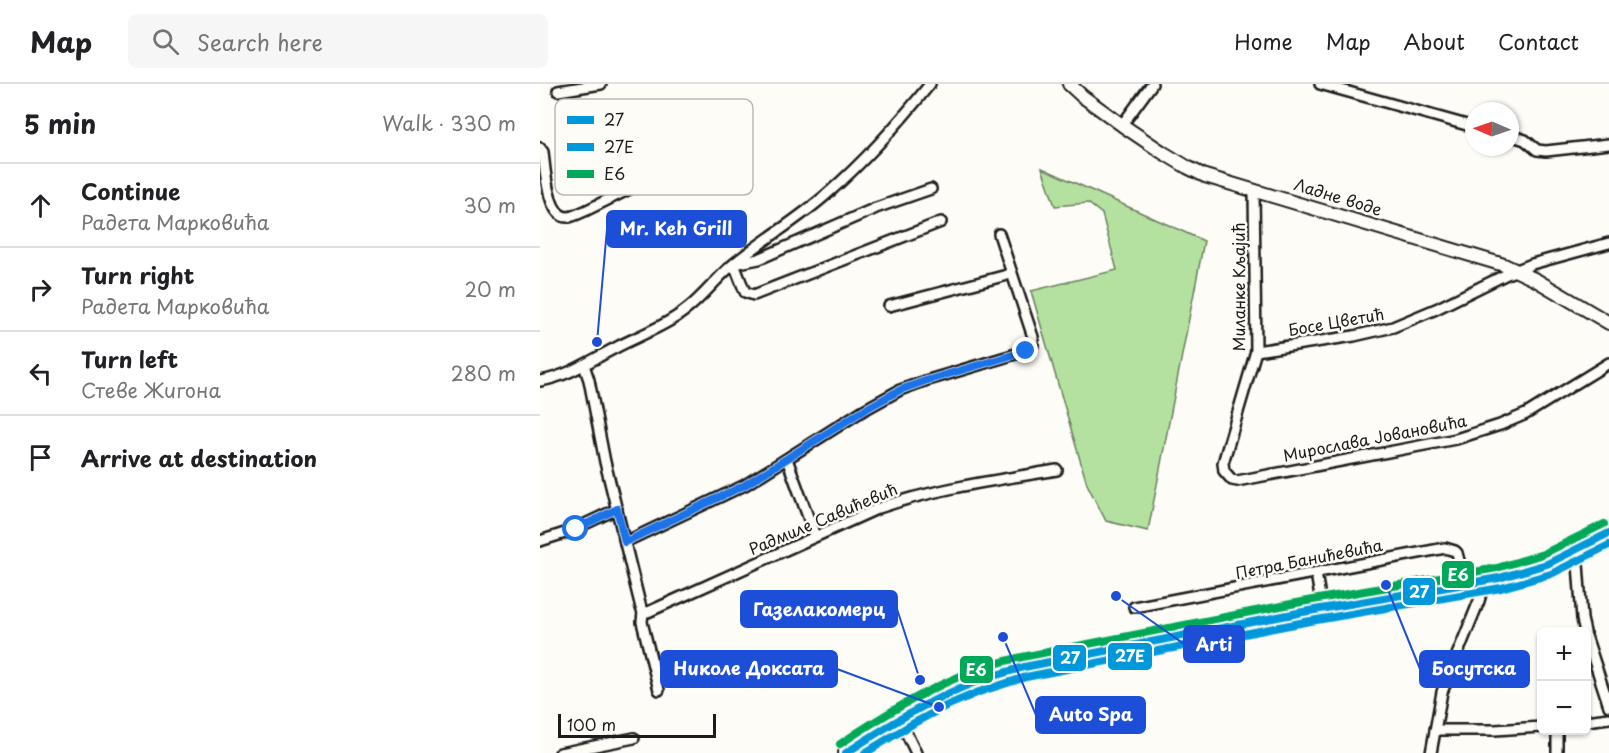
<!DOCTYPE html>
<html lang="en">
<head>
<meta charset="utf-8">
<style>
  body { margin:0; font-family:"Playpen Sans",sans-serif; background:#f6f6f6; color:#202124 }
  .controls { position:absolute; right:18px; bottom:18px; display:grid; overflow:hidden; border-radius:9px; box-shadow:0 2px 4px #0004 }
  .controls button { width:54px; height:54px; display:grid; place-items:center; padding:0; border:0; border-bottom:2px solid #e0e0e0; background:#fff; color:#202124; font:30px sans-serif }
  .compass { position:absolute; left:925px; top:18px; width:54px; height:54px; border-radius:50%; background:#fff; box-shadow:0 2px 4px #0004; rotate:272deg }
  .scale { position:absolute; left:18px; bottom:15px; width:158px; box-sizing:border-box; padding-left:6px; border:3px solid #1c1c1c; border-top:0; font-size:16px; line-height:21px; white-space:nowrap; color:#1c1c1c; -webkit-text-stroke:4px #fdfcf7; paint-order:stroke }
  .stop { position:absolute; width:18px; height:18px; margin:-14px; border:4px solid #1a73e8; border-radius:50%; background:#fff }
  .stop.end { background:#1a73e8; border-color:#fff; box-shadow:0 2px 6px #0008 }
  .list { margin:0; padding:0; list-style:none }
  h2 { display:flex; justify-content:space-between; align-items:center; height:78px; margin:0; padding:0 24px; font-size:26px }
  h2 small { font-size:20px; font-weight:400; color:#757577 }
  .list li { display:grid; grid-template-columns:39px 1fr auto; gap:18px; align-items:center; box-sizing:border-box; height:84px; padding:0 24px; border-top:2px solid #e0e0e0 }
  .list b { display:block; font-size:22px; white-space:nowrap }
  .list p { margin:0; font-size:20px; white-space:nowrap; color:#757577 }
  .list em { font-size:20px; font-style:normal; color:#757577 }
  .icon { flex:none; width:33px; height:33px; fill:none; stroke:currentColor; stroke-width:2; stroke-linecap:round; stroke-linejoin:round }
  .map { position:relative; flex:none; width:1069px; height:669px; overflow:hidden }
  header { display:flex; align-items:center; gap:36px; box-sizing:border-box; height:84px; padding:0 30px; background:#fff; border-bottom:2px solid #e0e0e0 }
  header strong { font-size:28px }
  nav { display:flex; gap:33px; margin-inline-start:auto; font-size:21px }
  .search { width:420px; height:54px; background:#f6f6f6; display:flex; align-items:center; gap:15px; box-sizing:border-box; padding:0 21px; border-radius:9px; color:#757577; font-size:22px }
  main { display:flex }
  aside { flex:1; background:#fff }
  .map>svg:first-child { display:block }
  .green { fill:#b4e19f; stroke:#687e5e; stroke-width:1.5 }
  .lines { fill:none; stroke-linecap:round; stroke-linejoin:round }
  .minor-casing { stroke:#1c1c1c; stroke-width:14 }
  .tertiary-casing { stroke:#1c1c1c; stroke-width:16 }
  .secondary-casing { stroke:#1c1c1c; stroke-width:18 }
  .minor { stroke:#fdfcf7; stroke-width:9 }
  .tertiary { stroke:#fdfcf7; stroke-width:12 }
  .secondary { stroke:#fdfcf7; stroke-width:14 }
  .bus-1-casing { stroke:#fdfcf7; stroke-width:12 }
  .bus-2-casing { stroke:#fdfcf7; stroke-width:12 }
  .bus-3-casing { stroke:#fdfcf7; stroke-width:12 }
  .bus-1 { stroke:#0098da; stroke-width:8 }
  .bus-2 { stroke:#0098da; stroke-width:8 }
  .bus-3 { stroke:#00a859; stroke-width:8 }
  .route { stroke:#1a73e8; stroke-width:8 }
  .labels { text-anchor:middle; stroke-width:5; stroke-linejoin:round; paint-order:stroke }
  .street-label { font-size:16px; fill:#1c1c1c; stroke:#fdfcf7 }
  .key { fill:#fdfcf7; stroke:#bab9b5; stroke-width:1.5 }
  .key-label { font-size:16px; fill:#1c1c1c }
  .leader { fill:none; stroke:#1d4ed8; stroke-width:2 }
  .callout-dot { fill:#1d4ed8; stroke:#fdfcf7; stroke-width:2 }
  .callout { fill:#1d4ed8; stroke:#1d4ed8; stroke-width:2 }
  .callout-label { font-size:18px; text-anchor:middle; font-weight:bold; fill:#fff }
  .line-badge { stroke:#fdfcf7; stroke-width:2 }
  .badge-label { font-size:16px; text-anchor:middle; font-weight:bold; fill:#fff }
</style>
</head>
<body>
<header>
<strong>Map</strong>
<div class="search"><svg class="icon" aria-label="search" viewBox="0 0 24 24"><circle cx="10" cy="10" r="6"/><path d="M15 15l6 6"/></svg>Search here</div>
<nav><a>Home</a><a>Map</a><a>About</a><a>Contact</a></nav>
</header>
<main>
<aside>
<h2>5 min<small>Walk · 330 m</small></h2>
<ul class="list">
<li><svg class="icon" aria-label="ahead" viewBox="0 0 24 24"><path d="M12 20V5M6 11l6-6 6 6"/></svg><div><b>Continue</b><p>Радета Марковића</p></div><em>30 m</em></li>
<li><svg class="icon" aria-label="right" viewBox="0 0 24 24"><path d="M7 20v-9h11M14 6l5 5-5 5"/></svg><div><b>Turn right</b><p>Радета Марковића</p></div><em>20 m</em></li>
<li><svg class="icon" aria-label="left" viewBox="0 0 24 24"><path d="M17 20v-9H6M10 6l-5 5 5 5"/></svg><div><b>Turn left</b><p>Стеве Жигона</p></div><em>280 m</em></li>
<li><svg class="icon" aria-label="arrive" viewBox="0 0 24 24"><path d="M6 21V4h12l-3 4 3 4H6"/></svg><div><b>Arrive at destination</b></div></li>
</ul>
</aside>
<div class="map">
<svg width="1069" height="669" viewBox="0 0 1069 669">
  <rect width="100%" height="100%" fill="#fdfcf7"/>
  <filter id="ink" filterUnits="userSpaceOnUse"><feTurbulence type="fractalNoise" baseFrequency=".0167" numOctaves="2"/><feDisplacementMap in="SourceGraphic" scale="12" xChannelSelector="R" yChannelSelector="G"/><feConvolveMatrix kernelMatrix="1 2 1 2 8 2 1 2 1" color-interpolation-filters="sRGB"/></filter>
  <g filter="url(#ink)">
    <polygon class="green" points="502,84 664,157 608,447 566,437 547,400 491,207 577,186 562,130 548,119 515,122"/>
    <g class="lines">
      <defs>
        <g id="minor">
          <polyline points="780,0 934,43"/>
          <polyline points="18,7 61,0"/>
          <polyline points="582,41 612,0"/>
          <polyline points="970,51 985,56 997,66 1006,67 1069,60"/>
          <path d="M0,64L3,68C5,83 7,135 29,133C35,132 42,128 47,126L171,65"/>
          <polyline points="391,105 336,124 219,175 194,180 205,208 214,211 401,138"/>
          <polyline points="714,106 716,267 683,379 684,387 692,396 697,397 916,355 960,341 986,330 1069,279"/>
          <polyline points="349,222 471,190"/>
          <polyline points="716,267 814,252 853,243 896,225 967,190 992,180 1069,159"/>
          <polyline points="44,281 49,296 65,378 101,524 103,528 102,538 119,606"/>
          <path d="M0,297C29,292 53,275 79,262C101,251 127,241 147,225C165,211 178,192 196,178C226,154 259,135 287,110C325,77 359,39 390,0"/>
          <polyline points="247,375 275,452"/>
          <polyline points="0,457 28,448 77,425"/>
          <polyline points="85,458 205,401 322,327 360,306 385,297 486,267 493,261 493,253 459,150"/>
          <polyline points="1037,466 1042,535 1045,548"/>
          <polyline points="776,489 782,525"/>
          <polyline points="594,523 905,464 915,467 917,469 925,499"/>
          <path d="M103,528H108L339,424C397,404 457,396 517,386"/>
          <polyline points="1046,552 1069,622"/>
          <polyline points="360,636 376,669"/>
          <polyline points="1046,637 1069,634"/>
          <polyline points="895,646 955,646 1002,643"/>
          <polyline points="20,669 94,654"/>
          <polyline points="891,669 902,608 939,517 945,496"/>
          <polyline points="1017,669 1017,646"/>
        </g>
        <polyline id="tertiary" points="529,0 542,12 582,41 622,68 647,83 665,92 964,181 996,196 1069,239"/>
        <path id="secondary" d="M306,669C346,642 390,616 435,598C451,592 467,588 484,583L763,528L867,509L959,494L976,490L1007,480L1037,466L1069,449"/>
      </defs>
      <use href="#minor" class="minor-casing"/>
      <use href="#tertiary" class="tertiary-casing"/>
      <use href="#secondary" class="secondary-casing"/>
      <use href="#minor" class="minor"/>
      <use href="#tertiary" class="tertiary"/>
      <use href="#secondary" class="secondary"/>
      <defs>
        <path id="bus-1" d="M306,669C347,642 389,616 435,598C451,592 468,588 484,583L763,528L959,494L1007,480L1069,449"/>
        <polyline id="bus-2" points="325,669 374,639 406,622 439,608 486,593 765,538 961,504 1011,490 1069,461"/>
        <path id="bus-3" d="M300,660C342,632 386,605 433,587C449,581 466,577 482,573L761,518L957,484L1003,470L1064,440"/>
      </defs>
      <use href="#bus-1" class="bus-1-casing"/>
      <use href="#bus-2" class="bus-2-casing"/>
      <use href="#bus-3" class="bus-3-casing"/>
      <use href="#bus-1" class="bus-1"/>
      <use href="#bus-2" class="bus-2"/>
      <use href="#bus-3" class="bus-3"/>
    </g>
  </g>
  <g class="lines" filter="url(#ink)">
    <polyline class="route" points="36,445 77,425 85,458 205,401 322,327 360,306 385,297 486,267"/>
  </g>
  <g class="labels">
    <g class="street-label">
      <text transform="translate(798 113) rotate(17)" y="6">Ладне воде</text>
      <text transform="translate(699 203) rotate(-90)" y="6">Миланке Кљајић</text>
      <text transform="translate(796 238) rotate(-10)" y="6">Босе Цветић</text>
      <text transform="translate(835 354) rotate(-11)" y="6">Мирослава Јовановића</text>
      <text transform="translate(283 435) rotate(-23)" y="6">Радмиле Савићевић</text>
      <text transform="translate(769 475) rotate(-11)" y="6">Петра Банићевића</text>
    </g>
  </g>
  <rect x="15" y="15" width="198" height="96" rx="9" class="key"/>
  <rect x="27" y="32" width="27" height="8" fill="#0098da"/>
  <rect x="27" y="59" width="27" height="8" fill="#0098da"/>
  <rect x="27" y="86" width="27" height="8" fill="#00a859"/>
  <g class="key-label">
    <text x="64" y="42">27</text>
    <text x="64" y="69">27E</text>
    <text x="64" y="96">E6</text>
  </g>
  <path class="leader" d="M57 258L67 145M380 596L357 525M576 512L644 560M399 623L297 585M846 501L880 585M463 553L496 631"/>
  <g class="callout-dot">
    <circle cx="57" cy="258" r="6"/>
    <circle cx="380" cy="596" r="6"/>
    <circle cx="576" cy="512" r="6"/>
    <circle cx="399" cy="623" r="6"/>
    <circle cx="846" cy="501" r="6"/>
    <circle cx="463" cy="553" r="6"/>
  </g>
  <g class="callout">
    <rect x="67" y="127" width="139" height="36" rx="6"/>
    <rect x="201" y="507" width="156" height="36" rx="6"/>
    <rect x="644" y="542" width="60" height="36" rx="6"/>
    <rect x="121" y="567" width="176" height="36" rx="6"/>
    <rect x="880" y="567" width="109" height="36" rx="6"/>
    <rect x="496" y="613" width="109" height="36" rx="6"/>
  </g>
  <g class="callout-label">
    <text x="136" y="151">Mr. Keh Grill</text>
    <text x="279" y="532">Газелакомерц</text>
    <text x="674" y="567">Arti</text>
    <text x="209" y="591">Николе Доксата</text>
    <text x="934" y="591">Босутска</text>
    <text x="551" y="637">Auto Spa</text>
  </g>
  <g class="line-badge">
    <rect x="901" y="476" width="34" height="29" rx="6" fill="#00a859"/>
    <rect x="862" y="493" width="34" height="29" rx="6" fill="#0098da"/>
    <rect x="567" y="558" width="46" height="29" rx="6" fill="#0098da"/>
    <rect x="512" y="560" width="35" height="28" rx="6" fill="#0098da"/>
    <rect x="419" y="571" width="35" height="29" rx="6" fill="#00a859"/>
  </g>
  <g class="badge-label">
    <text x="918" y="497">E6</text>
    <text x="879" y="514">27</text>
    <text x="590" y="578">27E</text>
    <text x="530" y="580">27</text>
    <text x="436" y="592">E6</text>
  </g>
</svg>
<div class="controls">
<button>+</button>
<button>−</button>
</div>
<svg class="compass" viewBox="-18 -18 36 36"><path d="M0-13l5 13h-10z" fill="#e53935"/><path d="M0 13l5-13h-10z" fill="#757577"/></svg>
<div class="scale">100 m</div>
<div class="stop" style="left:36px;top:445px"></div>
<div class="stop end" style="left:486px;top:267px"></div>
</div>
</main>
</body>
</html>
